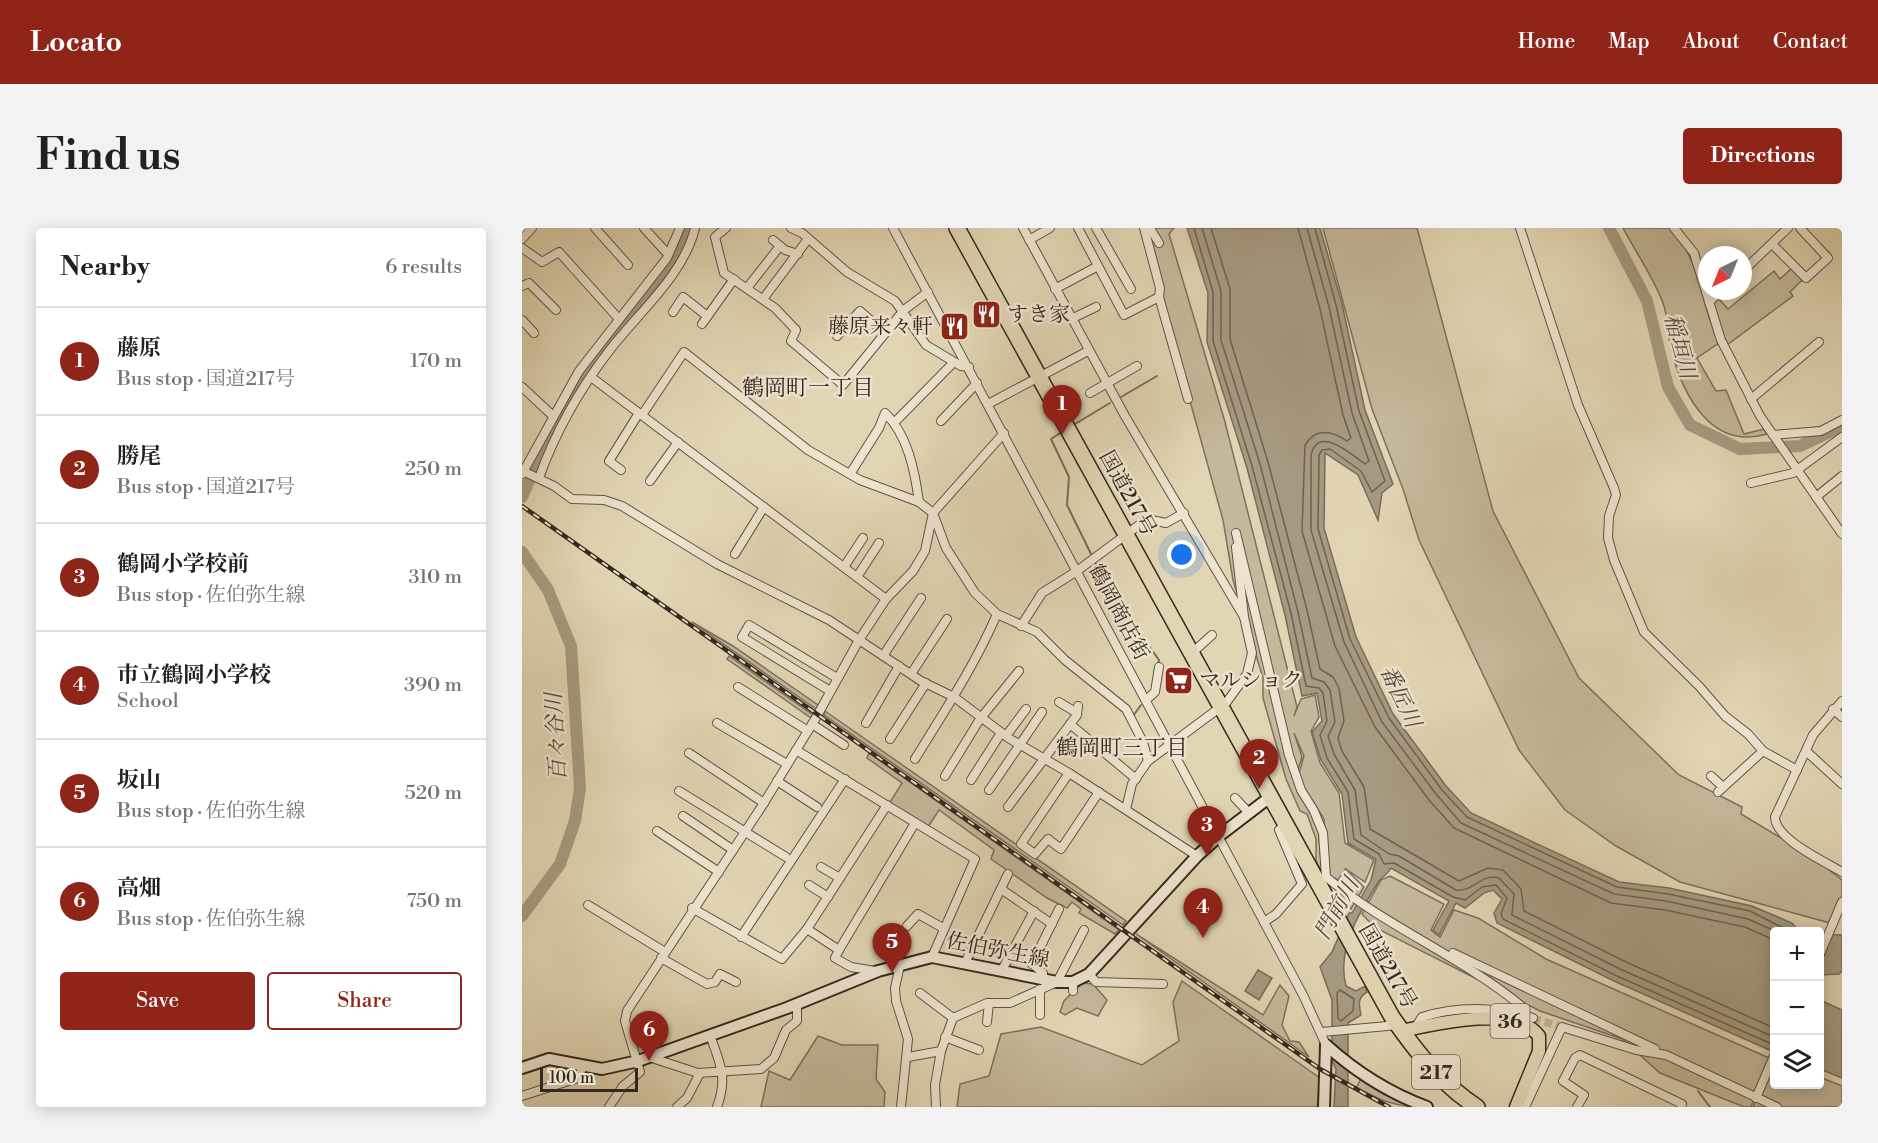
<!DOCTYPE html>
<html lang="en">
<head>
<meta charset="utf-8">
<style>
  body { margin:0; font-family:"Libre Bodoni","Noto Serif JP",serif; background:#f2f2f2; color:#202124 }
  .controls { position:absolute; right:18px; bottom:18px; display:grid; overflow:hidden; border-radius:6px; box-shadow:0 3px 15px #0003 }
  .controls button { width:54px; height:54px; display:grid; place-items:center; padding:0; border:0; border-bottom:2px solid #e0e0e0; background:#fff; color:#202124; font:30px sans-serif }
  .compass { position:absolute; left:1176px; top:18px; width:54px; height:54px; border-radius:50%; background:#fff; box-shadow:0 3px 15px #0003; rotate:223deg }
  .scale { position:absolute; left:18px; bottom:15px; width:98px; box-sizing:border-box; padding-left:6px; border:3px solid #34291f; border-top:0; font-size:16px; line-height:21px; white-space:nowrap; color:#34291f; -webkit-text-stroke:4px #ece4ce; paint-order:stroke }
  .you { position:absolute; left:660px; top:327px; width:21px; height:21px; margin:-15px; border:4px solid #fff; border-radius:50%; background:#1a73e8; box-shadow:0 0 0 9px #1a73e833 }
  .badge { display:grid; place-items:center; width:39px; height:39px; border-radius:50%; background:#8f2418; color:#fff; font-size:20px; font-weight:700 }
  .pin { position:absolute; translate:-50% -50px; filter:drop-shadow(0 2px 3px #0008) }
  .pin::after { content:''; position:absolute; top:32px; width:21px; height:18px; background:inherit; clip-path:polygon(0 0,100% 0,50% 100%) }
  .list { margin:0; padding:0; list-style:none }
  h2 { display:flex; justify-content:space-between; align-items:center; height:78px; margin:0; padding:0 24px; font-size:26px }
  h2 small { font-size:20px; font-weight:400; color:#757577 }
  .list li { display:grid; grid-template-columns:39px 1fr auto; gap:18px; align-items:center; box-sizing:border-box; height:108px; padding:0 24px; border-top:2px solid #e0e0e0 }
  .list b { display:block; font-size:22px; white-space:nowrap }
  .list p { margin:0; font-size:20px; white-space:nowrap; color:#757577 }
  .list em { font-size:20px; font-style:normal; color:#757577 }
  .actions { display:flex; gap:12px; padding:18px 24px }
  .actions a { flex:1; padding:14px 0; border:2px solid #8f2418; border-radius:6px; text-align:center; font-size:21px; color:#8f2418 }
  .actions .main { background:#8f2418; color:#fff }
  .icon { flex:none; width:33px; height:33px; fill:none; stroke:currentColor; stroke-width:2; stroke-linecap:round; stroke-linejoin:round }
  .map { position:relative; flex:none; width:1320px; height:879px; overflow:hidden; border-radius:6px }
  header { display:flex; align-items:center; gap:36px; box-sizing:border-box; height:84px; padding:0 30px; background:#8f2418; color:#fff }
  header strong { font-size:28px }
  nav { display:flex; gap:33px; margin-inline-start:auto; font-size:21px }
  .intro { display:flex; align-items:center; justify-content:space-between; box-sizing:border-box; height:144px; padding:0 36px }
  h1 { margin:0; font-size:42px }
  .button { padding:15px 27px; border-radius:6px; background:#8f2418; color:#fff; font-size:21px; font-weight:700 }
  main { display:flex; gap:36px; padding:0 36px }
  aside { flex:1; background:#fff; border-radius:6px; box-shadow:0 3px 15px #0003 }
  .map>svg:first-child { display:block }
  .green { fill:#c4b99b; stroke:#7c715d; stroke-width:1.5 }
  .water { fill:#a69b81; stroke:#786d5a; stroke-width:1.5 }
  .lines { fill:none; stroke-linecap:round; stroke-linejoin:round }
  .shore { stroke:#6d6250; stroke-width:1.5 }
  .stream { stroke:#786d5a; stroke-width:2 }
  .river { stroke:#a69b81; stroke-width:12 }
  .street-tunnel { stroke:#beb396; stroke-width:8; stroke-dasharray:8 4; stroke-linecap:butt }
  .street-casing { stroke:#5f5444; stroke-width:10 }
  .secondary-casing { stroke:#34291f; stroke-width:14 }
  .primary-casing { stroke:#34291f; stroke-width:15 }
  .highway-casing { stroke:#34291f; stroke-width:18 }
  .street { stroke:#ece4ce; stroke-width:8 }
  .secondary { stroke:#ece4ce; stroke-width:10 }
  .primary { stroke:#e1d6b4; stroke-width:12 }
  .highway { stroke:#e1d6b4; stroke-width:15 }
  .rail-casing { stroke:#34291f; stroke-width:4.5 }
  .rail { stroke:#ece4ce; stroke-width:2; stroke-dasharray:7; stroke-linecap:butt }
  .labels { text-anchor:middle; stroke-width:5; stroke-linejoin:round; paint-order:stroke }
  .shield { fill:#ece4ce; stroke:#6b6154; stroke-width:1.5 }
  .shield-label { font-size:20px; font-weight:bold; fill:#34291f }
  .poi-label { font-size:21px; fill:#34291f; stroke:#ece4ce; text-anchor:start }
  .street-label { font-size:21px; fill:#34291f; stroke:#ece4ce }
  .water-label { font-size:22px; font-style:italic; fill:#564b3c; stroke:#ece4ce }
  .neighbourhood-label { font-size:22px; fill:#34291f; stroke:#ece4ce }
</style>
</head>
<body>
<header>
<strong>Locato</strong>
<nav><a>Home</a><a>Map</a><a>About</a><a>Contact</a></nav>
</header>
<div class="intro"><h1>Find us</h1><a class="button">Directions</a></div>
<main>
<aside>
<h2>Nearby<small>6 results</small></h2>
<ul class="list">
<li><span class="badge">1</span><div><b>藤原</b><p>Bus stop · 国道217号</p></div><em>170 m</em></li>
<li><span class="badge">2</span><div><b>勝尾</b><p>Bus stop · 国道217号</p></div><em>250 m</em></li>
<li><span class="badge">3</span><div><b>鶴岡小学校前</b><p>Bus stop · 佐伯弥生線</p></div><em>310 m</em></li>
<li><span class="badge">4</span><div><b>市立鶴岡小学校</b><p>School</p></div><em>390 m</em></li>
<li><span class="badge">5</span><div><b>坂山</b><p>Bus stop · 佐伯弥生線</p></div><em>520 m</em></li>
<li><span class="badge">6</span><div><b>高畑</b><p>Bus stop · 佐伯弥生線</p></div><em>750 m</em></li>
</ul>
<div class="actions"><a class="main">Save</a><a>Share</a></div>
</aside>
<div class="map">
<svg width="1320" height="879" viewBox="0 0 1320 879">
  <rect width="100%" height="100%" fill="#e1d6b4"/>
  <filter id="stains"><feTurbulence type="fractalNoise" baseFrequency=".00333" numOctaves="4"/><feColorMatrix values="0 0 0 0 .2 0 0 0 0 .09 0 0 0 0 .02 0 0 0 .5 -.17"/></filter>
  <radialGradient id="worn" r=".72"><stop offset=".6" stop-color="#630" stop-opacity="0"/><stop offset="1" stop-color="#630" stop-opacity=".3"/></radialGradient>
  <g class="green">
    <polygon points="623,0 652,0 647,6 703,194 775,479 772,488 779,471 793,467 797,489 789,503 798,535 817,565 823,615 852,632 843,654 824,641 842,659 829,681 815,664 824,640 816,652 806,647 802,591 790,572 781,563 776,549 782,528 772,505 780,529 775,545 777,560 789,577 796,600 800,645 794,633 794,611 785,586 778,583 764,551 741,470 741,450 711,352 701,292 640,72"/>
    <polygon points="801,0 895,0 971,283 1057,450 1157,547 1220,579 1219,586 1289,628 1320,652 1320,668 1308,695 1158,654 1094,618 1043,582 997,522 897,312 881,261 850,181"/>
    <path d="M1101,0H1148C1181,35 1177,74 1197,115L1175,130L1194,163L1204,162L1222,206L1242,201L1245,206C1185,224 1156,158 1147,110C1145,99 1145,88 1142,78C1135,55 1113,23 1101,0Z"/>
    <polygon points="1271,39 1282,50 1268,64 1271,68 1205,117 1200,110 1190,75 1195,69 1206,81 1252,43 1258,51"/>
    <polygon points="170,394 211,418 296,477 294,481"/>
    <polygon points="207,428 291,487 289,490 205,431"/>
    <polygon points="303,483 604,693 601,697 302,487"/>
    <polygon points="347,525 597,702 593,706 557,685 559,681 550,674 545,680 525,670 469,631 472,622 417,582 406,599 367,576 380,555 345,530"/>
    <polygon points="868,648 922,676 909,702 918,709 932,682 956,690 1024,731 1247,830 1229,879 1222,879 1138,845 1100,811 1018,783 852,699 840,686 859,652"/>
    <polygon points="614,706 741,787 758,757 767,768 760,797 768,813 777,814 787,829"/>
    <polygon points="660,753 798,850 795,879 435,879 438,856 467,848 479,806 519,799 620,837 657,813 651,774"/>
    <polygon points="560,755 571,756 585,772 576,788 555,780 543,787 538,784 542,773"/>
    <polygon points="296,808 320,817 356,817 354,851 363,864 362,879 239,879 247,843 268,852"/>
    <polygon points="1252,834 1252,856 1298,856 1298,849 1320,858 1320,879 1231,879"/>
    <path d="M839,851L858,863L898,879C873,879 856,871 834,860Z"/>
  </g>
  <g class="water">
    <path d="M665,0H798L820,76L843,182L871,256L860,265L856,292L836,247L803,225L802,300L834,409L871,486L924,558L949,585L1097,654L1147,660L1230,678L1270,695L1277,703L1252,704V824L1092,753L975,695L972,685L980,671L971,662L962,665L943,680L934,675L917,707L911,702L927,673L869,640C866,646 861,648 857,653C838,683 814,721 824,758L834,763L843,758L845,764C835,770 837,777 839,787L826,795V879H812L814,841L810,833V772L798,739L810,724L827,685H830L849,652L854,631L826,615L820,566L799,532L790,504L800,493L795,465L780,468L763,387L725,240L685,114L686,65Z"/>
    <polygon points="1298,706 1320,707 1320,743 1317,746 1298,747"/>
    <polygon points="736,742 750,750 737,772 723,763"/>
    <polygon points="1298,772 1320,782 1320,850 1298,841"/>
  </g>
  <g class="lines">
    <g class="shore">
      <polyline points="672,0 691,64 691,113 730,238 769,385 784,458 797,460 801,465 805,493 798,507 805,530 826,564 832,611 857,626 862,636 872,635 931,669 943,672 960,659 974,657 985,670 979,686 981,691 1095,748 1252,817"/>
      <path d="M680,0L699,63V112L738,236L776,384L790,450L802,454L808,462L813,494L806,508L812,526L833,562L839,607L867,626L877,628L934,662C950,665 959,645 977,650L992,666L990,687L1098,741L1252,809"/>
      <polyline points="689,0 708,61 708,111 746,234 785,382 798,441 811,449 817,460 822,493 816,510 820,523 842,559 848,601 937,653 966,640 981,642 999,661 1002,683 1102,733 1252,800"/>
      <path d="M776,0L798,81L821,187L829,210L825,213C810,203 794,199 783,217L780,303L813,418L853,499L907,572L932,600L1089,675L1143,682L1223,699L1252,712"/>
      <path d="M785,0L807,79L830,185L847,233L843,236C830,227 796,196 789,227V302L822,414L860,494L914,566L939,595L1092,666L1144,673L1226,691L1255,704"/>
      <polyline points="793,0 814,77 837,183 863,253 850,264 839,243 808,221 800,222 797,227 796,301 828,411 867,490 920,562 945,589 1095,659 1146,666 1228,683 1269,704"/>
      <polygon points="818,762 832,771 831,783 819,793 816,790 815,765"/>
    </g>
    <g class="stream">
      <polyline points="599,169 635,148"/>
      <polyline points="553,196 588,175"/>
      <polyline points="538,205 529,211 547,249 545,277 569,326"/>
      <polyline points="574,336 587,362 637,432 636,437"/>
      <polyline points="611,488 619,477"/>
      <polyline points="1176,863 1188,879"/>
    </g>
    <g class="river">
      <polyline points="1087,0 1125,73 1146,159 1168,197 1218,221 1278,218 1320,198"/>
      <polyline points="0,269 28,205 60,152 150,33 165,0"/>
      <polyline points="0,324 26,362 49,418 58,560 53,593 38,636 0,688"/>
    </g>
    <polyline class="street-tunnel" points="1011,790 1036,798"/>
    <defs>
      <g id="street">
        <polyline points="73,0 106,37"/>
        <polyline points="122,0 144,24"/>
        <polyline points="204,0 193,9 202,45 253,80 274,102 269,113 321,157 382,82 406,64"/>
        <polyline points="269,0 280,5 325,44 373,73 404,117 439,138 447,139"/>
        <polyline points="371,0 781,767 804,817"/>
        <polyline points="501,0 603,188 722,389"/>
        <polyline points="556,0 602,87 637,69"/>
        <polyline points="574,0 609,61"/>
        <polyline points="622,0 638,60 637,69 666,171"/>
        <polyline points="628,0 637,15"/>
        <polyline points="998,0 1056,177 1092,260 1094,267 1087,288 1086,310 1092,332 1122,404 1177,458 1203,488 1226,506 1241,523 1275,542"/>
        <polyline points="1152,0 1172,25 1199,112 1238,188 1320,306"/>
        <polyline points="0,11 10,0"/>
        <polyline points="251,12 263,22 276,26"/>
        <polyline points="507,12 528,0"/>
        <polyline points="1250,16 1284,50 1306,30 1278,0"/>
        <polyline points="0,20 20,34 37,24 96,90"/>
        <polyline points="1221,43 1266,0"/>
        <polyline points="0,58 7,55 34,82"/>
        <polyline points="225,60 258,18"/>
        <polyline points="533,61 576,38"/>
        <polyline points="241,71 286,11"/>
        <polyline points="1187,74 1199,63"/>
        <polyline points="151,84 161,69 185,88"/>
        <polyline points="549,91 574,79"/>
        <polyline points="0,92 12,105"/>
        <polyline points="180,96 212,51"/>
        <polyline points="315,108 338,83 363,105"/>
        <polyline points="69,149 364,371"/>
        <polyline points="0,159 31,188"/>
        <polyline points="568,165 615,138"/>
        <polyline points="1229,171 1297,114"/>
        <polyline points="466,176 566,123"/>
        <path d="M120,187L162,124L286,222L338,252L397,274L411,285L424,320L453,365L475,386C453,437 422,484 393,531"/>
        <polyline points="419,193 455,155"/>
        <polyline points="372,195 432,134"/>
        <polyline points="1251,207 1299,203 1320,192"/>
        <polyline points="99,242 87,233 117,185"/>
        <polyline points="3,244 32,258 50,271 82,272 100,278 195,336 307,392 399,453 432,469 488,511 547,545 675,628"/>
        <polyline points="0,246 57,143 145,30 158,0"/>
        <path d="M328,246L357,200L363,185C386,207 393,244 397,274"/>
        <path d="M17,250C33,205 58,161 87,123C116,85 162,47 173,0"/>
        <polyline points="128,253 156,214"/>
        <polyline points="1229,255 1271,245 1320,209"/>
        <polyline points="1294,269 1320,248"/>
        <path d="M714,305L767,527L779,562L792,583L801,605L804,649C866,700 941,729 1003,781L1004,788"/>
        <polyline points="213,326 242,279"/>
        <polyline points="322,339 341,310"/>
        <polyline points="335,349 357,315"/>
        <polyline points="475,386 515,404 543,432 604,481 621,514 626,533"/>
        <polyline points="499,398 520,365 555,343 621,294 629,292 644,295 662,285"/>
        <polyline points="670,425 690,407"/>
        <polyline points="361,428 399,370"/>
        <polyline points="389,446 425,391"/>
        <polyline points="216,459 286,503"/>
        <polyline points="308,463 220,409 227,397 315,450"/>
        <polyline points="624,472 633,464 637,439"/>
        <path d="M1320,473L1291,507L1253,589C1253,611 1302,633 1320,644"/>
        <polyline points="537,474 555,485"/>
        <polyline points="1311,481 1320,489"/>
        <polyline points="195,495 265,536"/>
        <polyline points="344,495 377,438"/>
        <polyline points="290,496 322,517"/>
        <polyline points="548,496 614,551"/>
        <polyline points="484,508 504,481"/>
        <polyline points="368,511 404,455"/>
        <polyline points="274,522 453,631 410,729"/>
        <polyline points="1284,523 1320,556"/>
        <polyline points="167,525 242,575"/>
        <polyline points="547,545 499,616 513,626 526,611 539,621 577,564"/>
        <polyline points="423,548 458,491 497,443"/>
        <polyline points="1189,548 1201,559"/>
        <polyline points="449,552 479,505"/>
        <polyline points="255,553 295,579"/>
        <polyline points="467,562 520,484"/>
        <polyline points="157,563 264,629"/>
        <polyline points="1196,564 1241,523"/>
        <polyline points="713,570 727,585"/>
        <polyline points="486,579 555,487 556,478"/>
        <polyline points="604,581 610,556 626,533 704,475 725,446 730,425 722,389 714,319"/>
        <polyline points="161,588 211,622"/>
        <polyline points="135,603 197,644"/>
        <polyline points="299,639 318,650"/>
        <polyline points="287,657 306,669"/>
        <polyline points="479,661 530,696"/>
        <polyline points="66,677 143,724"/>
        <polyline points="170,680 260,731 285,701 317,722 313,730 329,739 353,743"/>
        <polyline points="742,694 754,686 780,656 757,602 763,596"/>
        <polyline points="385,698 396,686 421,700"/>
        <polyline points="285,701 365,577"/>
        <polyline points="219,709 323,551"/>
        <polyline points="317,722 393,595"/>
        <polyline points="931,725 1133,821"/>
        <polyline points="1298,726 1320,674"/>
        <polyline points="139,730 185,756 193,754 198,746 214,754"/>
        <polyline points="443,735 486,646"/>
        <polyline points="378,737 373,760 374,773 386,811 379,879"/>
        <polyline points="480,742 512,683"/>
        <polyline points="567,746 574,754 641,756"/>
        <polyline points="521,751 521,745 510,736 537,681"/>
        <polyline points="551,754 551,763"/>
        <polyline points="398,765 431,790"/>
        <polyline points="518,787 518,761"/>
        <polyline points="465,794 467,775"/>
        <path d="M893,800L900,789C936,778 975,779 1011,790"/>
        <polyline points="800,804 876,797"/>
        <path d="M188,807C198,836 206,849 195,879"/>
        <polyline points="423,809 457,822"/>
        <polyline points="127,829 176,845 239,841 252,830 264,802 275,793 275,776"/>
        <polyline points="386,829 419,823 431,790 465,775 488,775 535,754 562,702"/>
        <polyline points="0,868 56,850 61,838"/>
        <polyline points="1234,870 1252,828"/>
        <polyline points="87,879 101,858 118,844 103,793 105,783 242,575 295,488 337,412 364,371 391,343 403,323 411,285 482,205"/>
        <polyline points="155,879 165,870 178,845"/>
        <polyline points="414,879 413,857 419,823"/>
        <polyline points="1003,879 1040,799 1114,822 1144,827 1255,879"/>
        <polyline points="1055,879 1062,867 1041,853 1053,830 1058,827 1160,876 1159,879"/>
      </g>
      <g id="secondary">
        <path d="M804,817C834,844 867,865 905,879"/>
        <polyline points="0,840 27,831 80,841 116,833 265,780 356,743 410,729 535,754 551,754 567,746 675,628 697,608 748,569"/>
        <polyline points="802,879 804,817"/>
      </g>
      <path id="primary" d="M880,803C912,796 993,776 1017,808V823L994,879"/>
      <path id="highway" d="M435,0L870,789C893,822 920,857 955,879"/>
    </defs>
    <use href="#street" class="street-casing"/>
    <use href="#secondary" class="secondary-casing"/>
    <use href="#primary" class="primary-casing"/>
    <use href="#highway" class="highway-casing"/>
    <use href="#street" class="street"/>
    <use href="#secondary" class="secondary"/>
    <use href="#primary" class="primary"/>
    <use href="#highway" class="highway"/>
    <defs>
      <polyline id="rail" points="0,278 798,841 867,879"/>
    </defs>
    <use href="#rail" class="rail-casing"/>
    <use href="#rail" class="rail"/>
  </g>
  <defs>
    <symbol id="restaurant-square" viewBox="-11 -11 22 22"><rect x="-9" y="-9" width="18" height="18" rx="4" fill="#8f2418" stroke="#ece4ce"/><path d="M-5-6h1v4h1v-4h1v4h1v-4h1v5L-1.5 .5V6h-2V.5L-5-1ZM5-6V6H3V1.5H1.5Q1.5-4 5-6Z" fill="#fff"/></symbol>
    <symbol id="supermarket-square" viewBox="-11 -11 22 22"><rect x="-9" y="-9" width="18" height="18" rx="4" fill="#8f2418" stroke="#ece4ce"/><path d="M-6-5.5h2.5l.6 2H6L4.5 2H-2.5L-4.4-4H-6ZM-1.5 3.2a1.3 1.3 0 1 0 .1 0ZM3 3.2a1.3 1.3 0 1 0 .1 0Z" fill="#fff"/></symbol>
  </defs>
  <g fill-rule="evenodd">
    <use href="#restaurant-square" x="448" y="70" width="33" height="33"/>
    <use href="#restaurant-square" x="416" y="82" width="33" height="33"/>
    <use href="#supermarket-square" x="640" y="436" width="33" height="33"/>
  </g>
  <g class="labels">
    <g class="shield">
      <rect x="968.5" y="776" width="39" height="34" rx="4.5"/>
      <rect x="890" y="827" width="48" height="34" rx="4.5"/>
    </g>
    <g class="shield-label">
      <text x="988" y="800">36</text>
      <text x="914" y="851">217</text>
    </g>
    <g class="poi-label">
      <text x="485" y="93">すき家</text>
      <text x="411" y="105" text-anchor="end">藤原来々軒</text>
      <text x="677" y="459">マルショク</text>
    </g>
    <g class="street-label">
      <text transform="translate(606 265) rotate(61)" y="7">国道217号</text>
      <text transform="translate(597 384) rotate(62)" y="7">鶴岡商店街</text>
      <text transform="translate(476 722) rotate(11)" y="7">佐伯弥生線</text>
      <text transform="translate(866 738) rotate(60)" y="7">国道217号</text>
    </g>
    <g class="water-label">
      <text transform="translate(1159 118) rotate(75)" y="8">稲垣川</text>
      <text transform="translate(879 468) rotate(65)" y="8">番匠川</text>
      <text transform="translate(33 509) rotate(-93)" y="8">百々谷川</text>
      <text transform="translate(814 680) rotate(-61)" y="8">門前川</text>
    </g>
    <g class="neighbourhood-label">
      <text x="286" y="167">鶴岡町一丁目</text>
      <text x="600" y="527">鶴岡町三丁目</text>
    </g>
  </g>
  <rect width="100%" height="100%" filter="url(#stains)"/>
  <rect width="100%" height="100%" fill="url(#worn)"/>
</svg>
<div class="controls">
<button>+</button>
<button>−</button>
<button><svg class="icon" aria-label="layers" viewBox="0 0 24 24"><path d="M12 4l9 5-9 5-9-5zM3 14l9 5 9-5"/></svg></button>
</div>
<svg class="compass" viewBox="-18 -18 36 36"><path d="M0-13l5 13h-10z" fill="#e53935"/><path d="M0 13l5-13h-10z" fill="#757577"/></svg>
<div class="scale">100 m</div>
<div class="you"></div>
<div class="pin badge" style="left:540px;top:207px">1</div>
<div class="pin badge" style="left:737px;top:561px">2</div>
<div class="pin badge" style="left:685px;top:628px">3</div>
<div class="pin badge" style="left:681px;top:710px">4</div>
<div class="pin badge" style="left:370px;top:745px">5</div>
<div class="pin badge" style="left:127px;top:833px">6</div>
</div>
</main>
</body>
</html>
